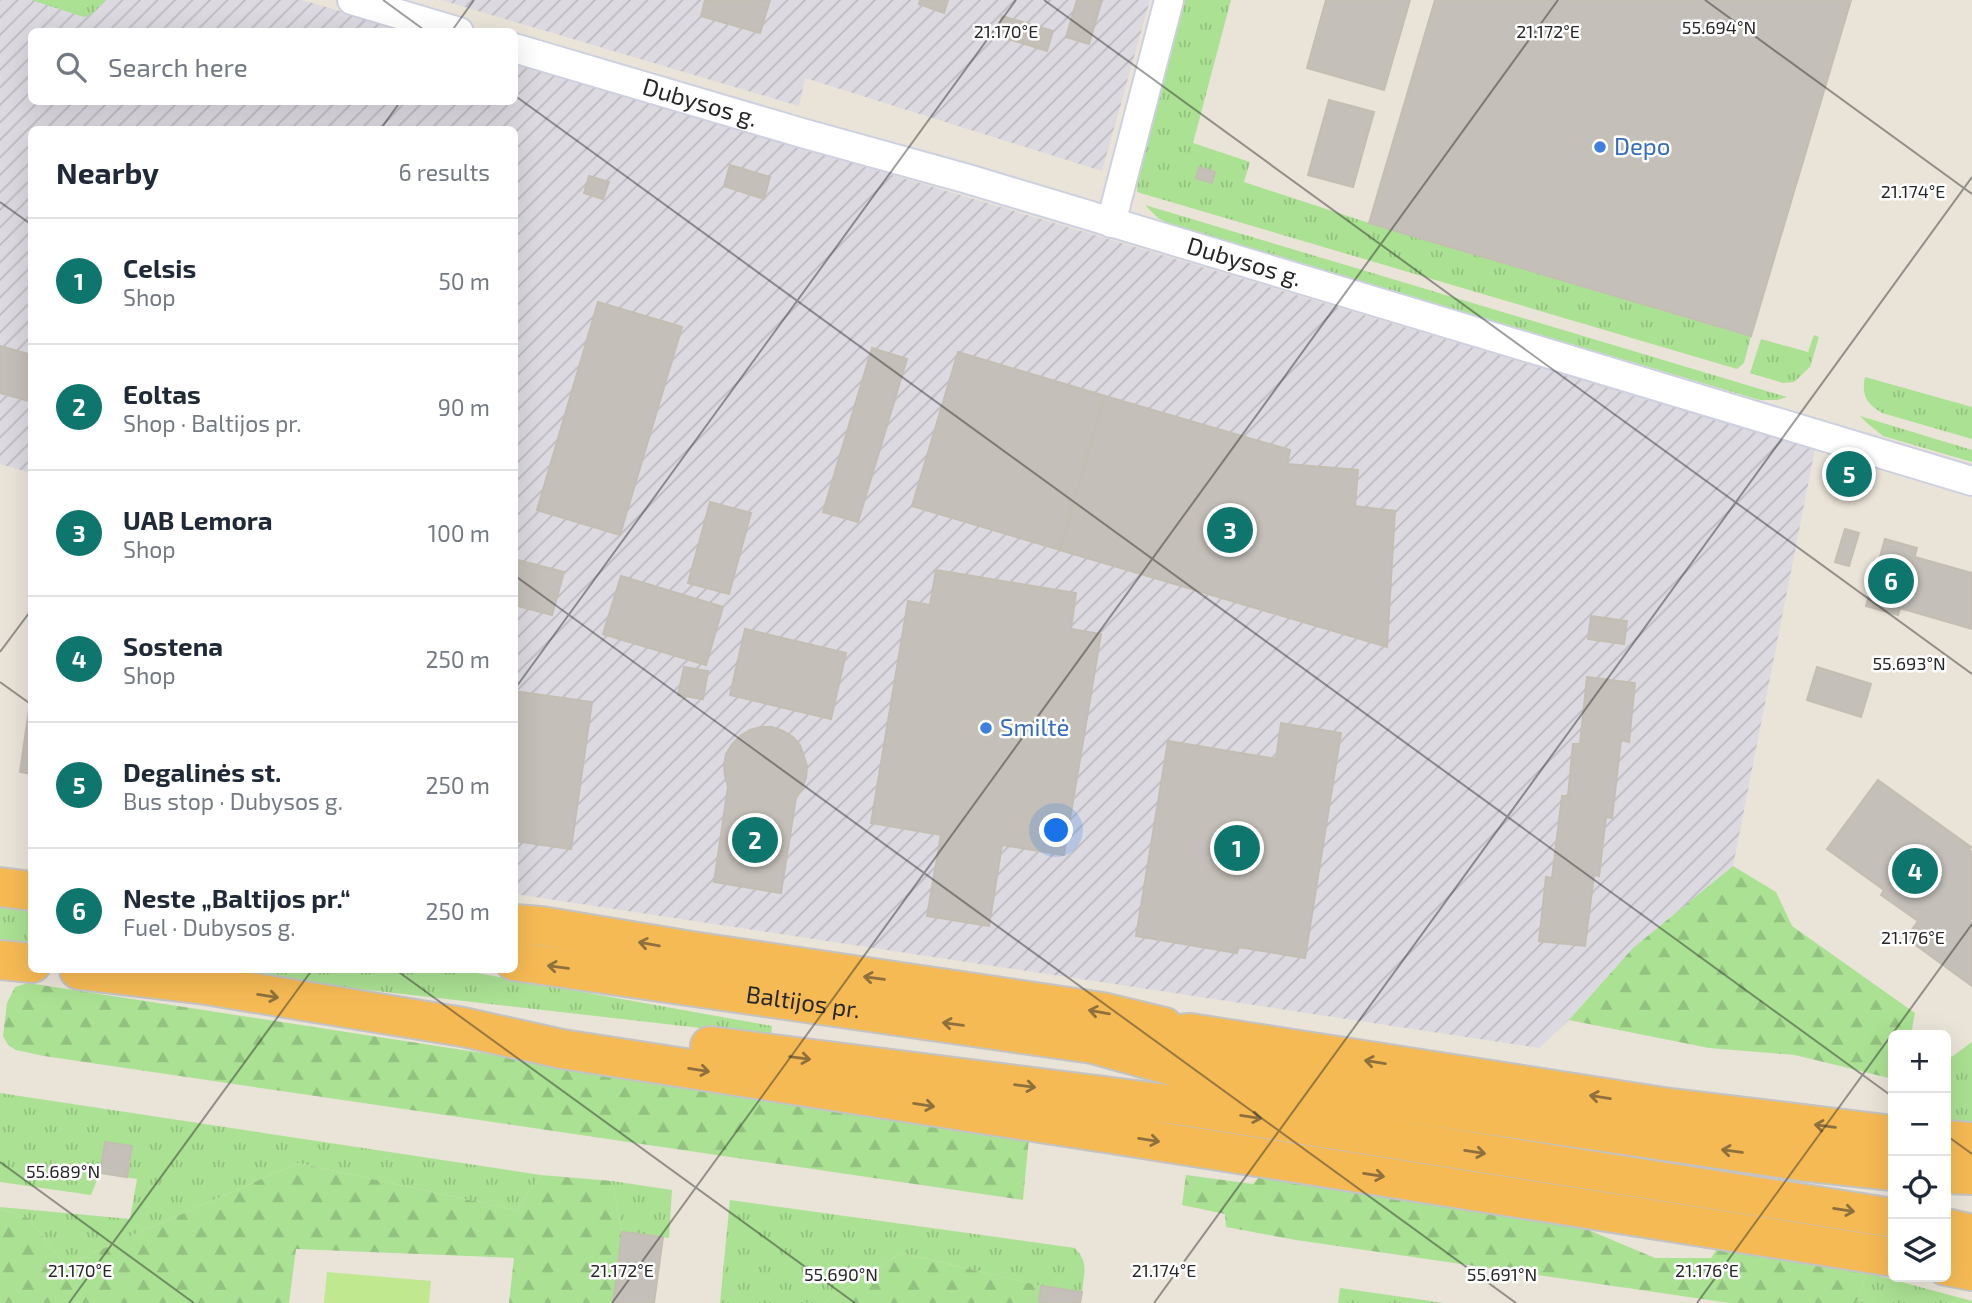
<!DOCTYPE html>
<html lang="en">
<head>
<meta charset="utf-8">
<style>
  body { margin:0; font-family:"Exo 2",sans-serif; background:#f2f2f3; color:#1f2937 }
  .controls { position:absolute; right:21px; bottom:21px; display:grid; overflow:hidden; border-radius:10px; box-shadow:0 7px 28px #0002 }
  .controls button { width:63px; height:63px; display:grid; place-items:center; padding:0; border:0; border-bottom:2px solid #e0e1e3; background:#fff; color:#1f2937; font:35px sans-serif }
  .you { position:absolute; left:1057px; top:831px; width:24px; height:24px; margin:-18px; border:5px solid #fff; border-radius:50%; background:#1a73e8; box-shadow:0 0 0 10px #1a73e833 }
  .badge { display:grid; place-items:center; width:46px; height:46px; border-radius:50%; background:#0f766e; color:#fff; font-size:23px; font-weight:700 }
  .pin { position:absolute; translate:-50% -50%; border:4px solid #fff; box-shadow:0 2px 7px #0006 }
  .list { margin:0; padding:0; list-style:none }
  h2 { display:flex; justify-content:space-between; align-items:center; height:91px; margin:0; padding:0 28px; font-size:30px }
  h2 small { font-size:23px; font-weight:400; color:#747a83 }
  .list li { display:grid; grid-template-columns:46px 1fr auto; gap:21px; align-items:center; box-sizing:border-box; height:126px; padding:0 28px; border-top:2px solid #e0e1e3 }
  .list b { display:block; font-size:26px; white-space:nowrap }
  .list p { margin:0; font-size:23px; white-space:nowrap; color:#747a83 }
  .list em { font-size:23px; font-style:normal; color:#747a83 }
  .icon { flex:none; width:38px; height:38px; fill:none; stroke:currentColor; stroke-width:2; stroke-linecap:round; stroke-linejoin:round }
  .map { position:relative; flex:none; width:1972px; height:1303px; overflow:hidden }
  .search { position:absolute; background:#fff; box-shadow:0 7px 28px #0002; left:28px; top:28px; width:490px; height:77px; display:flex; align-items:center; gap:18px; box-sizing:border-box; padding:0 24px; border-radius:10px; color:#747a83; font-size:26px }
  .panel { position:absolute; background:#fff; box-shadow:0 7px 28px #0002; left:28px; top:126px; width:490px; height:847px; border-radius:10px }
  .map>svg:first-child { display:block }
  .industrial { fill:url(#industrial-furrows) }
  .grass { fill:url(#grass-tufts) }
  .forest { fill:url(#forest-firs) }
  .pitch { fill:#bfe88f }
  .building { fill:#c4bfb8; stroke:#c4beb2; stroke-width:2 }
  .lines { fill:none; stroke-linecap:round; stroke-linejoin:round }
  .minor-casing { stroke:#cdd0e0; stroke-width:32 }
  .trunk-casing { stroke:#c3c3c3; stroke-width:42 }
  .minor { stroke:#fff; stroke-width:28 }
  .trunk { stroke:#f6ba54; stroke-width:38 }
  .oneway { stroke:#8e703e }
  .ticks { fill:none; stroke:#272727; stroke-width:2; stroke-opacity:0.45 }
  .shop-dot { fill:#3f7fe0; stroke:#fff; stroke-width:2.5 }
  .labels { text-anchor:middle; stroke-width:5; stroke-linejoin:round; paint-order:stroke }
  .street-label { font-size:24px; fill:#272727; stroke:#fff }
  .shop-label { font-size:24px; fill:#366cbe; stroke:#fff; text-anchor:start }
  .ticks-label { font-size:18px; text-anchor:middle; fill:#272727; stroke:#fff; stroke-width:5; stroke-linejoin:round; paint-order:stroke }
</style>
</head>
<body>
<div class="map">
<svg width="1972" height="1303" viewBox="0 0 1972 1303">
  <defs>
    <pattern id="industrial-furrows" width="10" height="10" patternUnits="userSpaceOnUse" patternTransform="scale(1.75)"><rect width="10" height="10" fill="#dcd9e1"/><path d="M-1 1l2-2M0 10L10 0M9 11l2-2" fill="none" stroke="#bdbac1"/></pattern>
    <pattern id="grass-tufts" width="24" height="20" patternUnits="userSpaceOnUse" patternTransform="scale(1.75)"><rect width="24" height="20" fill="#abe193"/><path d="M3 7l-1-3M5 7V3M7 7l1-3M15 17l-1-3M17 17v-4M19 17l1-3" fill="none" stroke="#93c17f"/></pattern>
    <pattern id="forest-firs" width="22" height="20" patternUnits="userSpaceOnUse" patternTransform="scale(1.75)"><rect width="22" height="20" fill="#abe193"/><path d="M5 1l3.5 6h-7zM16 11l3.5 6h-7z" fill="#93c17f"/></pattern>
  </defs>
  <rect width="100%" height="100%" fill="#eae3d8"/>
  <g class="industrial">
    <polygon points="0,0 302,0 408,31 32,32 32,102 514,102 515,63 1815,449 1733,866 1633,948 1569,1020 1539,1048 515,894 514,130 32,130 31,473 0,464"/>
    <polygon points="441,0 1150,0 1102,171 805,78 799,106"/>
  </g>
  <g class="grass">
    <polygon points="31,0 106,0 92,14 84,17"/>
    <polygon points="1181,0 1231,0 1193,143 1250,162 1244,182 1369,223 1751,336 1744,363 1737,369 1137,192 1138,174"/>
    <polygon points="1145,205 1787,397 1777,400 1760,400 1171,225 1158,218"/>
    <polygon points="1814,335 1819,337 1810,367 1794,382 1783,383 1750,373 1761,339 1808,352"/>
    <path d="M1865,377L1972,407V439L1882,413C1867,404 1861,395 1865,377Z"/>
    <polygon points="1860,416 1972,450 1972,462 1883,436 1867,423"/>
    <polygon points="0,900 31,904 31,945 0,940"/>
    <polygon points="257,970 460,970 772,1026 771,1036 254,977"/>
    <polygon points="1972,1042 1972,1122 1954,1122 1946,1115 1946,1061"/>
    <polygon points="0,1093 541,1175 516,1210 298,1163 65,1265 28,1218 0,1209 0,1207 130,1219 137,1179 100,1173 91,1195 0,1182"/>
    <polygon points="612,1181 672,1190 669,1238 622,1232"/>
    <path d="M730,1200L1075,1248C1089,1263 1084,1273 1082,1292L1041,1286L902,1253L823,1303H720Z"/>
    <polygon points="1868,1273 1972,1301 1972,1303 1856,1303"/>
    <polygon points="1340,1288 1444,1303 1338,1303"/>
  </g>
  <g class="forest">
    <polygon points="1733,866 1776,892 1792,926 1915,1013 1911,1035 1893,1035 1893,1079 1795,1055 1709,1048 1569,1020 1633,948"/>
    <polygon points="28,983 1029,1137 1023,1200 44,1056 16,1050 8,1045 3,1036 7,1003 15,987"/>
    <polygon points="298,1163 516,1210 541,1175 612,1181 622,1232 613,1303 509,1303 514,1258 296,1249 289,1303 0,1303 0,1209 28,1218 65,1265"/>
    <polygon points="1186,1175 1253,1184 1259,1177 1268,1176 1553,1215 1655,1258 1711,1258 1718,1247 1766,1248 1868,1273 1856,1303 1730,1303 1296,1240 1226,1227 1225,1214 1182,1205"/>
    <polygon points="902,1253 1041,1286 1039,1303 823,1303"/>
  </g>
  <polygon class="pitch" points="327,1272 431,1281 429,1303 324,1303"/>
  <g class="building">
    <polygon points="705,0 770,0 760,33 701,16"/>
    <polygon points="920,0 948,0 944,13 919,4"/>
    <polygon points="1077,0 1102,0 1089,44 1066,37"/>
    <polygon points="1326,0 1410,0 1384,90 1307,68"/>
    <polygon points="1435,0 1851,0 1751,336 1369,223"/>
    <polygon points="1002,16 1053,31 1047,51 996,35"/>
    <polygon points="1329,100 1374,112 1353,187 1308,175"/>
    <polygon points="730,165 770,177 764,199 724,186"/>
    <polygon points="1199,167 1215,172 1212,183 1196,178"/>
    <polygon points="589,176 609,182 603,199 584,193"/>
    <polygon points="598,302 682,327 620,535 537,510"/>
    <polygon points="0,346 32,355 32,402 0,393"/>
    <polygon points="872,348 907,359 858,522 823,512"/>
    <polygon points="958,352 1105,396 1060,550 912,506"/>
    <polygon points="1105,396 1290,450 1287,464 1358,470 1355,506 1395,511 1387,647 1060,550"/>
    <polygon points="710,502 751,513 729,594 688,583"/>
    <polygon points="1845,529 1859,533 1849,566 1835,562"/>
    <polygon points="1885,539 1917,548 1898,615 1866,606"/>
    <polygon points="1915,557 1972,573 1972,629 1900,608"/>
    <polygon points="514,559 564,572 552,615 514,605"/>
    <polygon points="936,570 1076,593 1071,629 1101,634 1064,855 1002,845 989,926 927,916 941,835 871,823 908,601 930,605"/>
    <polygon points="621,576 723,607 706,665 603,634"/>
    <polygon points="1591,616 1627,621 1624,644 1588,639"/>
    <polygon points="745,629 846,653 831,719 730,695"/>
    <polygon points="684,667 708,671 703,699 678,695"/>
    <polygon points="1817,667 1871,684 1861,717 1807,700"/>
    <polygon points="1587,677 1635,683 1629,742 1621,740 1612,818 1606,817 1599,876 1594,875 1585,946 1539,941 1546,877 1552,878 1562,796 1568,796 1573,744 1580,744"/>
    <polygon points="32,688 32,774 20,772"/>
    <polygon points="514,691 592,702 571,849 514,841"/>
    <polygon points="1281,723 1341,733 1305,958 1238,947 1237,953 1136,936 1168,741 1276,759"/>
    <polygon points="761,727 772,727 783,731 793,737 800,745 807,766 806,778 802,788 796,798 781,893 714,882 728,787 725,776 724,765 726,754 732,744 740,736 750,730"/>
    <polygon points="1878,780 1971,847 1969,850 1972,852 1972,986 1906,938 1918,921 1881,895 1884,890 1827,849"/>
    <polygon points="105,1142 132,1146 127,1177 100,1173"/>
    <polygon points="622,1232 663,1237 654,1303 613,1303"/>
    <polygon points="1041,1286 1082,1292 1080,1303 1039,1303"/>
  </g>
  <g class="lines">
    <defs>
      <g id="minor">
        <polyline points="352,0 459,32"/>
        <path id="s1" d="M514,48L802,133L968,179L1972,481"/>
        <polyline points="1111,223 1169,0"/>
      </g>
      <g id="trunk">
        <polyline points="0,887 32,891"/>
        <polyline points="514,924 541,926 691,951 1102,1012 1164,1027"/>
        <polyline points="0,960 32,963"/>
        <path id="s2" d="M514,961L1093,1044L1190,1071L1800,1161L1893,1171"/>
        <polyline points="79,970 206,985 463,1027 562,1049 1112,1134 1893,1257"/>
        <polyline points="1113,1041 1190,1033 1663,1107 1893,1135"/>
        <polyline points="710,1046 1183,1106 1893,1218"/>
        <polyline points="1946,1140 1972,1142"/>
        <polyline points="1946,1174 1972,1175"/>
        <polyline points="1946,1228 1972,1234"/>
        <polyline points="1946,1266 1972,1271"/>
      </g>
    </defs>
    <use href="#minor" class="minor-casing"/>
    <use href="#trunk" class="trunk-casing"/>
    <use href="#minor" class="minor"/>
    <use href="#trunk" class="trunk"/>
  </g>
  <defs><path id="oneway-shaft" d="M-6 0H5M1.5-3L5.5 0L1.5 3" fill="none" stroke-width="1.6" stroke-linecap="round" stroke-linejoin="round" transform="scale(1.75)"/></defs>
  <g class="oneway">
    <use href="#oneway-shaft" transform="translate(649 944) rotate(-170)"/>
    <use href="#oneway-shaft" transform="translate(558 967) rotate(-172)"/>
    <use href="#oneway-shaft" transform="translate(874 978) rotate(-172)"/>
    <use href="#oneway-shaft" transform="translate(268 996) rotate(9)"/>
    <use href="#oneway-shaft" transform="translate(1099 1012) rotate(-170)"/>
    <use href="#oneway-shaft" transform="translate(953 1024) rotate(-172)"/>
    <use href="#oneway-shaft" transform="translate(800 1058) rotate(7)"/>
    <use href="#oneway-shaft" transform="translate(1375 1062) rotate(-171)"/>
    <use href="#oneway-shaft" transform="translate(699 1070) rotate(9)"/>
    <use href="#oneway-shaft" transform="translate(1025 1086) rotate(7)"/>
    <use href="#oneway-shaft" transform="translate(1600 1097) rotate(-171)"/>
    <use href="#oneway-shaft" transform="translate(924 1105) rotate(9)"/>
    <use href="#oneway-shaft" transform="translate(1251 1117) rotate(9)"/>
    <use href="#oneway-shaft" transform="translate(1825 1126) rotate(-173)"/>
    <use href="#oneway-shaft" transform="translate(1149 1140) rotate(9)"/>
    <use href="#oneway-shaft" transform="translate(1732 1151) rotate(-172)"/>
    <use href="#oneway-shaft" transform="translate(1475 1152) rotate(9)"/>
    <use href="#oneway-shaft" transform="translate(1374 1175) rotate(9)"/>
    <use href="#oneway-shaft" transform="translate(1844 1210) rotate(9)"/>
  </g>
  <path class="ticks" d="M383,0L427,32M1044,0L1972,674M1705,0L1972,194M451,32L474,0M514,95L1893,1097M380,130L400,102M0,202L32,225M514,575L1516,1303M0,652L32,609M0,682L32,705M514,690L1016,0M396,970L855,1303M1946,1135L1972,1154M0,1162L194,1303M69,1303L312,970M612,1303L1558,0M1154,1303L1972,177M1697,1303L1972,924"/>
  <g class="shop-dot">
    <circle cx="1600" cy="147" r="7"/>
    <circle cx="986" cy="728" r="7"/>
  </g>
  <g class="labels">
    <g class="street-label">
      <text dy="8" stroke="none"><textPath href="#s1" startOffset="194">Dubysos g.</textPath></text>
      <text dy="8" stroke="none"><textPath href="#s1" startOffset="761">Dubysos g.</textPath></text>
      <text dy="8" stroke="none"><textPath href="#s2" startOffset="292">Baltijos pr.</textPath></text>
    </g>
    <g class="shop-label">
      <text x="1614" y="155">Depo</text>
      <text x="1000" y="736">Smiltė</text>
    </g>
  </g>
  <g class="ticks-label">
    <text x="1719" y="34">55.694°N</text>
    <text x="1006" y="38">21.170°E</text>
    <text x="1548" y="38">21.172°E</text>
    <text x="1913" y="198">21.174°E</text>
    <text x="1909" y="670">55.693°N</text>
    <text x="1913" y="944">21.176°E</text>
    <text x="63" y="1178">55.689°N</text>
    <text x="80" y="1277">21.170°E</text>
    <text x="622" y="1277">21.172°E</text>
    <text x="1164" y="1277">21.174°E</text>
    <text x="1707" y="1277">21.176°E</text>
    <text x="841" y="1281">55.690°N</text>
    <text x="1502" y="1281">55.691°N</text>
  </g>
</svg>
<div class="controls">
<button>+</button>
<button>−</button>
<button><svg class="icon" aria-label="locate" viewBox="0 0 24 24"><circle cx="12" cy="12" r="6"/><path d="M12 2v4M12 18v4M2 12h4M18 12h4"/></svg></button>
<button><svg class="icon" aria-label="layers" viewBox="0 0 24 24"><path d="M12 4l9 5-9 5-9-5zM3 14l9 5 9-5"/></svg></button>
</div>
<div class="you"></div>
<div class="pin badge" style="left:1237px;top:848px">1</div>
<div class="pin badge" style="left:755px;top:840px">2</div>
<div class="pin badge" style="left:1230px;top:530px">3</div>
<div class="pin badge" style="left:1915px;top:871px">4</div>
<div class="pin badge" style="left:1849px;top:474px">5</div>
<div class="pin badge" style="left:1891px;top:581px">6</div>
<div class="search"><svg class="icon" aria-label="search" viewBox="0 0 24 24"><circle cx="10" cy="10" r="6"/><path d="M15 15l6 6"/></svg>Search here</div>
<section class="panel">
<h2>Nearby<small>6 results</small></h2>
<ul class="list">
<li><span class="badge">1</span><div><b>Celsis</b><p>Shop</p></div><em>50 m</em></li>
<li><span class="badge">2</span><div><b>Eoltas</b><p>Shop · Baltijos pr.</p></div><em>90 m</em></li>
<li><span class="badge">3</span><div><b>UAB Lemora</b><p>Shop</p></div><em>100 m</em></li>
<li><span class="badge">4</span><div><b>Sostena</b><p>Shop</p></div><em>250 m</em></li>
<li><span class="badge">5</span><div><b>Degalinės st.</b><p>Bus stop · Dubysos g.</p></div><em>250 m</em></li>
<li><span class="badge">6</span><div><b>Neste „Baltijos pr.“</b><p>Fuel · Dubysos g.</p></div><em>250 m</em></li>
</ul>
</section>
</div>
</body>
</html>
